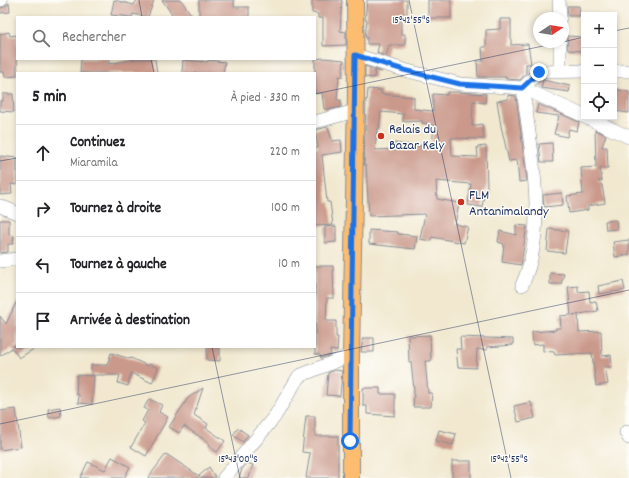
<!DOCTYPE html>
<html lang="fr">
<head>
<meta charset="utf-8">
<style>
  body { margin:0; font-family:Dekko,sans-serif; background:#f6f6f6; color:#202124 }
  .controls { position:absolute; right:12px; top:12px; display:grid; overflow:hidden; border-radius:0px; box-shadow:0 2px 6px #0003 }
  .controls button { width:36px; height:36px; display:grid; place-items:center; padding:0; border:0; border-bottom:1px solid #e0e0e0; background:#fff; color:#202124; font:20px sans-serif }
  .compass { position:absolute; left:533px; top:12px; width:36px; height:36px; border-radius:50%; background:#fff; box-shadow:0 2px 6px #0003; rotate:78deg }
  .stop { position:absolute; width:12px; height:12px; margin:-9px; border:3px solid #1a73e8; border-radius:50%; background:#fff }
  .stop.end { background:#1a73e8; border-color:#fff; box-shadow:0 1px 4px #0008 }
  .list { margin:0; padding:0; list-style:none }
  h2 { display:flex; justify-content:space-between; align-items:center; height:52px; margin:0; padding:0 16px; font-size:17px }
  h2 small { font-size:13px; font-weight:400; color:#757577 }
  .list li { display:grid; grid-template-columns:26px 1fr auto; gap:12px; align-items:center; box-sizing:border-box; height:56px; padding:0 16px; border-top:1px solid #e0e0e0 }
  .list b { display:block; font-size:15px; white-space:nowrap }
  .list p { margin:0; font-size:13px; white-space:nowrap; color:#757577 }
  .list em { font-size:13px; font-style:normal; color:#757577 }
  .icon { flex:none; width:22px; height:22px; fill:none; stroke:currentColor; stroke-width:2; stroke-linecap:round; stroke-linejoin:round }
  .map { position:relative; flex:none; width:629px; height:478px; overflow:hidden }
  .search { position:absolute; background:#fff; box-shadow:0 2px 6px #0003; left:16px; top:16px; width:300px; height:44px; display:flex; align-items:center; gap:10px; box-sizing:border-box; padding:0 14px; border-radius:0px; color:#757577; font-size:15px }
  .panel { position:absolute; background:#fff; box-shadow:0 2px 6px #0003; left:16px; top:72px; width:300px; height:276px; border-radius:0px }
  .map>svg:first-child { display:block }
  .building { fill:#ca998b; fill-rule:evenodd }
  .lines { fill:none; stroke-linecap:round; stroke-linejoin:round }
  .minor-casing { stroke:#868c96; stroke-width:14 }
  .major-casing { stroke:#868c96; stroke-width:18 }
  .minor { stroke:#fff; stroke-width:13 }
  .major { stroke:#fcbd6f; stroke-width:16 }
  .route { stroke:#1a73e8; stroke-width:5 }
  .ticks { fill:none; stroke:#1b2f5e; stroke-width:1; stroke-opacity:0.45 }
  .poi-dot { fill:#c8321e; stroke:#fdfcf7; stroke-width:1.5 }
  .labels { text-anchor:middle; stroke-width:3; stroke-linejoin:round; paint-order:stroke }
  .poi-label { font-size:14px; fill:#1b2f5e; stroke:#fdfcf7; text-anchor:start }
  .ticks-label { font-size:10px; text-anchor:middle; fill:#1b2f5e; stroke:#fdfcf7; stroke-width:3; stroke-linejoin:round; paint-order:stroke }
</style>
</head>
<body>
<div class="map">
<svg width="629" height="478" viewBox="0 0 629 478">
  <rect width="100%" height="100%" fill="#fdfcf7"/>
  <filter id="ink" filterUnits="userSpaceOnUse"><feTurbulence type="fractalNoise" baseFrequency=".025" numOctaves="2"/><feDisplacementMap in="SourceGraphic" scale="8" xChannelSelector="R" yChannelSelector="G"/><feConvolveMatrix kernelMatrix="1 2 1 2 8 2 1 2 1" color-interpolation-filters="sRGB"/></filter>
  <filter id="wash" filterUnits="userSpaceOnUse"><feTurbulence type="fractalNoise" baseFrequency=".012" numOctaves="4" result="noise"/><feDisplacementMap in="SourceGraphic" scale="16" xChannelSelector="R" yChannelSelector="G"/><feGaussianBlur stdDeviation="0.9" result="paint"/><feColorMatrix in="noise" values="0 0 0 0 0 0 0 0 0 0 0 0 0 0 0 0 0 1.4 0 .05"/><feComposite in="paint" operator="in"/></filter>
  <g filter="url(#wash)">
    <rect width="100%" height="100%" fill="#f1e8cf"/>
    <g id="blocks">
      <g class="building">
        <polygon points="114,0 134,5 137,0 154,0 148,17 133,14 132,17 111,15"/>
        <polygon points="162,0 181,0 193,17 174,17"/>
        <polygon points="199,0 234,0 234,7 249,7 249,17 199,17"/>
        <polygon points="312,0 342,0 340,31 346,32 346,45 323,46 323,18 318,18 318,14 312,13"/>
        <polygon points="367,0 407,0 407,15 401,15 401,34 405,34 405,45 389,45 386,56 377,53 379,44 367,44 367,37 365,37 367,20 365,20"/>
        <rect x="428" y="0" width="23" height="18"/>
        <polygon points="9,3 10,12 0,13 0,8 5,7"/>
        <polygon points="567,6 579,6 580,16 568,16"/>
        <polygon points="500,19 511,19 511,45 528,44 531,64 526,64 526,73 520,80 506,79 506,77 478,77 477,61 483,61 482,47 486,47 486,30 500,29"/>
        <polygon points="9,32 10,36 17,35 17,76 5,77 4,72 0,72 0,34"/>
        <polygon points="567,36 583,37 582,51 568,50"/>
        <polygon points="323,58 344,60 342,77 339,76 337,100 341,100 341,107 332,109 324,109 322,93 315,93 315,59"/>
        <polygon points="81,59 109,59 109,64 136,59 155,59 157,73 80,73"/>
        <polygon points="183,60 208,62 208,60 225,62 223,73 182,73"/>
        <polygon points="365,66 382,72 375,70 374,78 365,77"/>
        <polygon points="543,80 570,86 569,92 541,88"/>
        <path d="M368,89L381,90V94L414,97V109L433,111V94L447,95V92H457L486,94L485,103L473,101L472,126L482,124L484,139L451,138L452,156L478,157L477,147L486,146L487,190H485L482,207L468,205L471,184L436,181L437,199L459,203L455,224L468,227L464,243L432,237L431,241L420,239L425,214L369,216L366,165H364L366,99L367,100ZM381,112L403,114V122L422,121V123L434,125L432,146L430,145L429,147L394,143L395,149L375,150L377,129H379Z"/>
        <polygon points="614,89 629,92 629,113 614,111"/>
        <polygon points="3,94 13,94 14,112 0,111 0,101 3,101"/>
        <polygon points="508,95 516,96 527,181 519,182 517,160 509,161 501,126 497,101 508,99"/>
        <polygon points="538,104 579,122 577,131 569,129 567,137 554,134 559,116 536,113"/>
        <polygon points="328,127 332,141 341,140 342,152 322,155 327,202 330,202 333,225 315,226 315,148 318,148 315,130"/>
        <polygon points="595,130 606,135 602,147 607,147 608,168 600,168 602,181 598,181 602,185 605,203 588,206 588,210 569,213 567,196 583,194 581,168 596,167"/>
        <polygon points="552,143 553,162 541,162 539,144"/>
        <polygon points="0,156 17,158 17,185 11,184 12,194 0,195"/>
        <polygon points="562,193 563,205 544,207 543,195"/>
        <polygon points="0,220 9,220 9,235 14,236 13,244 8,244 8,252 0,253"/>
        <polygon points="616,220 617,229 606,230 605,221"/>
        <polygon points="516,225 527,226 521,265 502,262 504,244 498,242 500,231 516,235"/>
        <polygon points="336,226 336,242 325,243 325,227"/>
        <polygon points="549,229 568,231 565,253 547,251"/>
        <polygon points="369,230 398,232 398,234 417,236 415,249 369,244"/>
        <polygon points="629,240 629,255 615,257 613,242"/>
        <polygon points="315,266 333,266 334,298 327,298 326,321 336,321 336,337 338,337 337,351 330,350 331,355 321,358 320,355 315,354"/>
        <polygon points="550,273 564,274 561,284 550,284"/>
        <polygon points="623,281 625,290 599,294 598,286"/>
        <polygon points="578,286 578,292 589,291 590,302 596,301 598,311 573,315 578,314 579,332 601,331 602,356 611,355 612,367 605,367 608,384 596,386 592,353 555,355 554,352 543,351 543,344 533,345 532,332 556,330 556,328 561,328 560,316 571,315 568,287"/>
        <polygon points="17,301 17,344 13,347 37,347 19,358 12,348 0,356 0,316 6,324"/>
        <polygon points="430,335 431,361 425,361 428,393 432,393 431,407 413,407 414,390 411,362 409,362 408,336"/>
        <polygon points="460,337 513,339 513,345 487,347 487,350 477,349 476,368 458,367 456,349 461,349"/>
        <polygon points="363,338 374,338 374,352 361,352"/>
        <polygon points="207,347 220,347 220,361 207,360"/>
        <polygon points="111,353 130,359 131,358 148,366 149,364 158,368 152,383 131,373 128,386 118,383 120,375 91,375 91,365 107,365"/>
        <polygon points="335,370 342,371 340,396 326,395 328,373"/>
        <polygon points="77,375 94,376 92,404 78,403 79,395 76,394"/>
        <polygon points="203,388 194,415 208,424 206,428 225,441 217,452 208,446 209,443 184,426 179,433 169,427 188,398"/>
        <polygon points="363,388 380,388 380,394 395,394 395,416 367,414 367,406 363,406"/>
        <polygon points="149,399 162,405 159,412 168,417 146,456 131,447 145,423 142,421 148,410 144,408"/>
        <polygon points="531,402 535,418 518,422 514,406"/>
        <polygon points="60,407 61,416 49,418 48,409"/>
        <polygon points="16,409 21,447 0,450 0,411"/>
        <polygon points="306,416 315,416 315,436 338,436 338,478 306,478 310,453 302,452"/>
        <polygon points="238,428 248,435 243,442 233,435"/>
        <polygon points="439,430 456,434 453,445 436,441"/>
        <polygon points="166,454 199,476 209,467 216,478 148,478"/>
        <polygon points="112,457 130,467 124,478 80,478 88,462 105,470"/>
        <rect x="452" y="461" width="19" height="17"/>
        <polygon points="247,463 253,465 249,478 239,478 242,469"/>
      </g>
    </g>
  </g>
  <g filter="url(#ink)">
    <use href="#blocks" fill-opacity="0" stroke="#868c96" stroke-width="1"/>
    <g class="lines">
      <defs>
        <g id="minor">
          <polyline points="0,0 1,0"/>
          <polyline points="559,0 560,18"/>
          <polyline points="560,42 560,71"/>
          <polyline points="355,55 404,70 460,84 523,88 584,116"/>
          <polyline points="614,71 629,71"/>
          <polyline points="585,117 629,137"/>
          <polyline points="315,122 355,111"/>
          <polyline points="0,206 17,213"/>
          <polyline points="0,261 17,259"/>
          <path d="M522,285C549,227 530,149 523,88L539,72L584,71"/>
          <polyline points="626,432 629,438"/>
          <polyline points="224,478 275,416 299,376 351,355"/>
        </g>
        <polyline id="major" points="351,478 351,355 356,94 355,0"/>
      </defs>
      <use href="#minor" class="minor-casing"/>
      <use href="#major" class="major-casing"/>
      <use href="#minor" class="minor"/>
      <use href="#major" class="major"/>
    </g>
  </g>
  <g class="lines" filter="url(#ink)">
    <polyline class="route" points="350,441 355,55 404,70 460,84 522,88 539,72"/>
  </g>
  <path class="ticks" d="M139,0L142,17M409,0L511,478M614,31L629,28M563,42L584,37M151,59L154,73M315,94L562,42M0,161L17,158M212,347L240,478M0,424L629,290"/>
  <g class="poi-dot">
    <circle cx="381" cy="136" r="4"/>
    <circle cx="461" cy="202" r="4"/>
  </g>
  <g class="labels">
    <g class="poi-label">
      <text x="389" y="133">Relais du<tspan x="389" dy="16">Bazar Kely</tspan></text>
      <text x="469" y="199">FLM<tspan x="469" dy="16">Antanimalandy</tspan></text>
    </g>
  </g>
  <g class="ticks-label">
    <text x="411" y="23">15°42'55"S</text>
    <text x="238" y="462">15°43'00"S</text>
    <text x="509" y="462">15°42'55"S</text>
  </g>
</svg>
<div class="controls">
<button>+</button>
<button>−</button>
<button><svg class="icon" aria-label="locate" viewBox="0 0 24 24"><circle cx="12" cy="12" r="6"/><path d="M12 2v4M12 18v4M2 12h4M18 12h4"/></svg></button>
</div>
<svg class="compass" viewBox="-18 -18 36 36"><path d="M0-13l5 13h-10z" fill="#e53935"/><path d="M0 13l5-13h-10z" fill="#757577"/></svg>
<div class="stop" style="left:350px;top:441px"></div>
<div class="stop end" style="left:539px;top:72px"></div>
<div class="search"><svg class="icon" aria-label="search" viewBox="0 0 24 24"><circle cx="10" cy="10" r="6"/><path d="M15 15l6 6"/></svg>Rechercher</div>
<section class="panel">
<h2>5 min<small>À pied · 330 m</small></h2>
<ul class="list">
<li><svg class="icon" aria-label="ahead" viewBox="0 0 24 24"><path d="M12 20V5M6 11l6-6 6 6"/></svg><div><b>Continuez</b><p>Miaramila</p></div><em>220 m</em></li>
<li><svg class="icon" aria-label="right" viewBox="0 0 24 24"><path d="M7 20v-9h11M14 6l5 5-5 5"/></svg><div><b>Tournez à droite</b></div><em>100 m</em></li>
<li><svg class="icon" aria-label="left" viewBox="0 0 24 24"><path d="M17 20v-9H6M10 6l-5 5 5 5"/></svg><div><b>Tournez à gauche</b></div><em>10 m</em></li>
<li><svg class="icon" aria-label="arrive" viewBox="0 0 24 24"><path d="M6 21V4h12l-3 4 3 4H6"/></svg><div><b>Arrivée à destination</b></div></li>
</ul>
</section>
</div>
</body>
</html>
